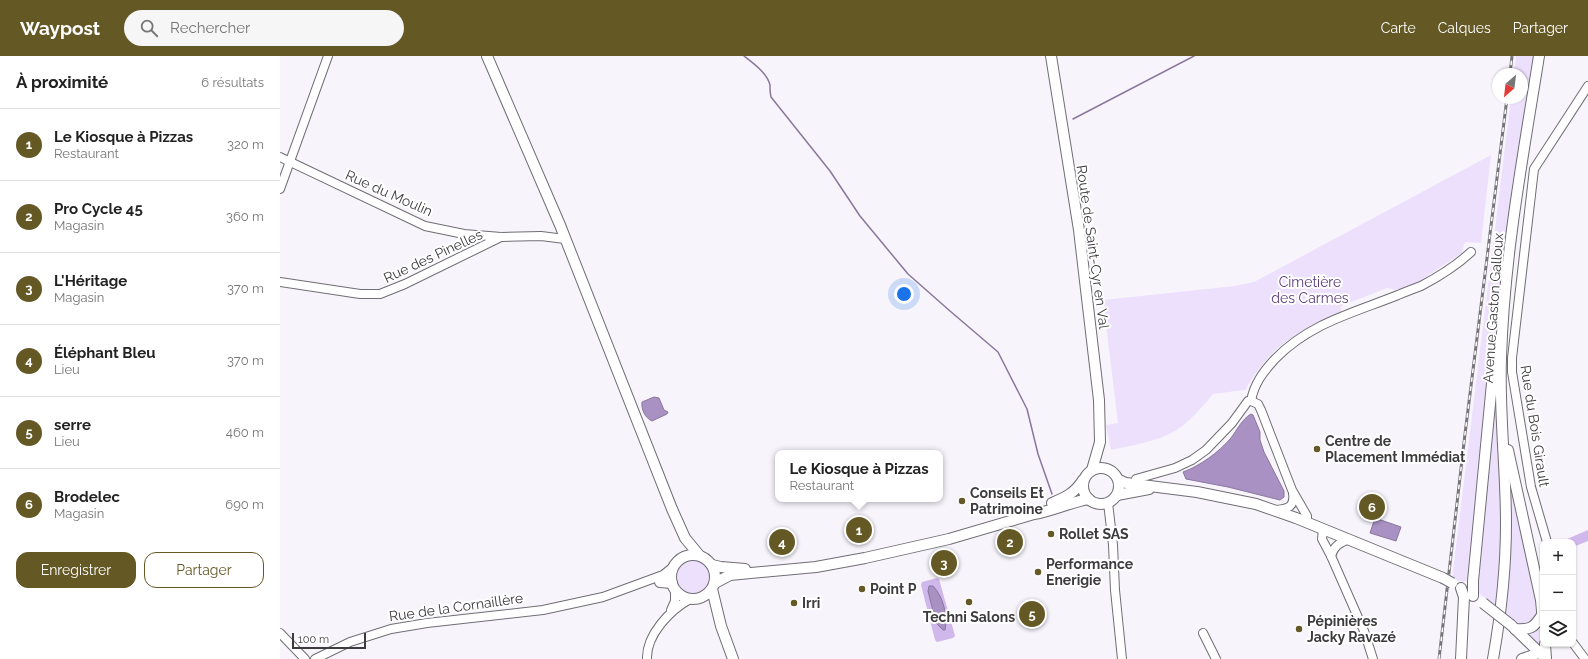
<!DOCTYPE html>
<html lang="fr">
<head>
<meta charset="utf-8">
<style>
  body { margin:0; font-family:Raleway,sans-serif; background:#f6f6f6; color:#222 }
  .controls { position:absolute; right:12px; bottom:12px; display:grid; overflow:hidden; border-radius:8px; box-shadow:0 1px 3px #0004 }
  .controls button { width:36px; height:36px; display:grid; place-items:center; padding:0; border:0; border-bottom:1px solid #e0e0e0; background:#fff; color:#222; font:20px sans-serif }
  .compass { position:absolute; left:1212px; top:12px; width:36px; height:36px; border-radius:50%; background:#fff; box-shadow:0 1px 3px #0004; rotate:208deg }
  .scale { position:absolute; left:12px; bottom:10px; width:74px; box-sizing:border-box; padding-left:4px; border:2px solid #3d3b3e; border-top:0; font-size:11px; line-height:14px; white-space:nowrap; color:#3d3b3e; -webkit-text-stroke:3px #fff; paint-order:stroke }
  .you { position:absolute; left:624px; top:238px; width:14px; height:14px; margin:-10px; border:3px solid #fff; border-radius:50%; background:#1a73e8; box-shadow:0 0 0 6px #1a73e833 }
  .badge { display:grid; place-items:center; width:26px; height:26px; border-radius:50%; background:#645825; color:#fff; font-size:13px; font-weight:700 }
  .pin { position:absolute; translate:-50% -50%; border:2px solid #fff; box-shadow:0 1px 4px #0006 }
  .popup { position:absolute; left:495px; top:394px; width:168px; height:52px; box-sizing:border-box; display:grid; place-content:center; border-radius:8px; background:#fff; filter:drop-shadow(0 1px 3px #0005); font-size:13px; white-space:nowrap; color:#767676 }
  .popup b { font-size:15px; color:#222 }
  .popup::after { content:''; position:absolute; left:50%; top:100%; margin-left:-8px; border:8px solid transparent; border-top-color:#fff }
  .list { margin:0; padding:0; list-style:none }
  h2 { display:flex; justify-content:space-between; align-items:center; height:52px; margin:0; padding:0 16px; font-size:17px }
  h2 small { font-size:13px; font-weight:400; color:#767676 }
  .list li { display:grid; grid-template-columns:26px 1fr auto; gap:12px; align-items:center; box-sizing:border-box; height:72px; padding:0 16px; border-top:1px solid #e0e0e0 }
  .list b { display:block; font-size:15px; white-space:nowrap }
  .list p { margin:0; font-size:13px; white-space:nowrap; color:#767676 }
  .list em { font-size:13px; font-style:normal; color:#767676 }
  .actions { display:flex; gap:8px; padding:12px 16px }
  .actions a { flex:1; padding:9px 0; border:1px solid #645825; border-radius:12px; text-align:center; font-size:14px; color:#645825 }
  .actions .main { background:#645825; color:#fff }
  .icon { flex:none; width:22px; height:22px; fill:none; stroke:currentColor; stroke-width:2; stroke-linecap:round; stroke-linejoin:round }
  .map { position:relative; flex:none; width:1308px; height:603px; overflow:hidden }
  header { display:flex; align-items:center; gap:24px; box-sizing:border-box; height:56px; padding:0 20px; background:#645825; color:#fff }
  header strong { font-size:19px }
  nav { display:flex; gap:22px; margin-inline-start:auto; font-size:14px }
  .search { width:280px; height:36px; background:#f6f6f6; display:flex; align-items:center; gap:10px; box-sizing:border-box; padding:0 14px; border-radius:22px; color:#767676; font-size:15px }
  main { display:flex }
  aside { flex:1; background:#fff }
  .map>svg:first-child { display:block }
  .green { fill:#ede0fc }
  .forest { fill:#d0b7ec }
  .water { fill:#a991c4; stroke:#89779c }
  .lines { fill:none; stroke-linecap:round; stroke-linejoin:round }
  .stream { stroke:#89779c; stroke-width:1.5 }
  .minor-casing { stroke:#706d74; stroke-width:10 }
  .major-casing { stroke:#706d74; stroke-width:12 }
  .minor { stroke:#fff; stroke-width:8 }
  .major { stroke:#fff; stroke-width:10 }
  .rail-casing { stroke:#78757a; stroke-width:3 }
  .rail { stroke:#fff; stroke-width:1.5; stroke-dasharray:4.5; stroke-linecap:butt }
  .major-bridge-casing { stroke:#706d74; stroke-width:12; stroke-linecap:butt }
  .major-bridge { stroke:#fff; stroke-width:10 }
  .poi-dot { fill:#645825; stroke:#fff; stroke-width:1.5 }
  .labels { text-anchor:middle; stroke-width:4; stroke-linejoin:round; paint-order:stroke }
  .street-label { font-size:14px; fill:#3d3b3e; stroke:#fff }
  .park-label { font-size:14px; fill:#5c3b7b; stroke:#fff }
  .poi-label { font-size:14px; font-weight:bold; fill:#3d3b3e; stroke:#fff; text-anchor:start }
</style>
</head>
<body>
<header>
<strong>Waypost</strong>
<div class="search"><svg class="icon" aria-label="search" viewBox="0 0 24 24"><circle cx="10" cy="10" r="6"/><path d="M15 15l6 6"/></svg>Rechercher</div>
<nav><a>Carte</a><a>Calques</a><a>Partager</a></nav>
</header>
<main>
<aside>
<h2>À proximité<small>6 résultats</small></h2>
<ul class="list">
<li><span class="badge">1</span><div><b>Le Kiosque à Pizzas</b><p>Restaurant</p></div><em>320 m</em></li>
<li><span class="badge">2</span><div><b>Pro Cycle 45</b><p>Magasin</p></div><em>360 m</em></li>
<li><span class="badge">3</span><div><b>L'Héritage</b><p>Magasin</p></div><em>370 m</em></li>
<li><span class="badge">4</span><div><b>Éléphant Bleu</b><p>Lieu</p></div><em>370 m</em></li>
<li><span class="badge">5</span><div><b>serre</b><p>Lieu</p></div><em>460 m</em></li>
<li><span class="badge">6</span><div><b>Brodelec</b><p>Magasin</p></div><em>690 m</em></li>
</ul>
<div class="actions"><a class="main">Enregistrer</a><a>Partager</a></div>
</aside>
<div class="map">
<svg width="1308" height="603" viewBox="0 0 1308 603">
  <rect width="100%" height="100%" fill="#f8f4fc"/>
  <g class="green">
    <polygon points="1236,0 1255,0 1216,273 1189,523 1184,526 1172,523 1231,42 1242,42 1242,18 1234,18"/>
    <path d="M1211,99L1201,187L1186,186L1184,188L1182,197L1135,228L1116,234L1107,232L1061,250V256C1043,265 1023,273 1007,285C990,296 976,316 965,334L933,338C922,351 910,366 895,375C876,386 853,389 831,394L826,369L838,367L823,244L955,230L974,226Z"/>
    <polygon points="1217,308 1223,452 1216,550 1196,535"/>
    <polygon points="1228,407 1260,555 1253,568 1237,569 1225,558 1228,525"/>
    <circle cx="413" cy="522" r="19"/>
    <polygon points="1262,565 1264,598 1243,577"/>
  </g>
  <g class="forest">
    <polygon points="1308,474 1308,485 1293,491 1293,486 1280,486"/>
    <polygon points="657,522 659,523 675,580 673,582 657,586 655,584 641,529 642,526"/>
  </g>
  <g class="water">
    <path d="M374,341L379,342L384,354L388,356L387,358L372,365C365,362 361,353 362,346Z"/>
    <path d="M971,358L973,359L980,376V384L984,396L1004,435V441L1000,444L948,431L906,423L903,416C920,410 939,396 951,382C957,374 962,363 971,358Z"/>
    <polygon points="1095,462 1121,471 1116,485 1090,477"/>
    <path d="M649,530H653C663,540 668,560 665,574H663L656,567L648,535Z"/>
  </g>
  <g class="lines">
    <g class="stream">
      <path d="M464,0C473,7 487,17 490,29C490,33 490,37 491,41L550,115L580,160L628,218L670,255L718,296L747,353L758,398L772,438"/>
      <polyline points="793,63 914,0"/>
    </g>
    <defs>
      <g id="minor">
        <polyline points="0,101 145,170 184,178 221,181 261,180 285,183"/>
        <polyline points="0,133 48,0"/>
        <polyline points="0,226 80,238 100,238 125,228 221,181"/>
        <path d="M971,345C974,328 983,316 995,303C1030,267 1073,257 1118,239C1125,236 1133,233 1141,230C1158,221 1177,209 1191,196"/>
        <polyline points="971,345 978,348 981,354 1012,434 1027,460 1027,467"/>
        <polyline points="856,423 895,412 912,404 926,394 952,367 968,345 971,345"/>
        <polyline points="828,447 833,489 835,534 842,603"/>
        <path d="M995,454C1008,453 1015,451 1013,437"/>
        <polyline points="1043,473 1042,483 1051,500 1084,575 1093,603"/>
        <polyline points="1267,486 1251,431 1232,316 1232,302 1254,113 1308,30"/>
        <path d="M1051,500C1054,490 1059,487 1069,483"/>
        <polyline points="391,554 395,545 395,534"/>
        <polyline points="0,577 25,603"/>
        <polyline points="923,577 936,603"/>
        <polyline points="1293,587 1305,603"/>
        <polyline points="35,603 70,586 111,573 147,567 263,554 323,541 383,519 393,511"/>
        <path d="M367,603C366,579 390,554 410,543"/>
      </g>
      <g id="major">
        <polyline points="207,0 280,169 392,453 405,482 419,499"/>
        <polyline points="771,0 799,174 819,344 820,386 812,414"/>
        <polyline points="1228,394 1261,544 1263,566"/>
        <circle cx="821" cy="430" r="18"/>
        <polyline points="839,424 846,427 917,436 976,448 1016,462 1163,522"/>
        <polyline points="837,439 869,433"/>
        <path d="M772,447C786,441 795,437 803,424"/>
        <circle cx="413" cy="521" r="22"/>
        <polyline points="432,509 441,511 465,513"/>
        <polyline points="380,526 392,527"/>
        <path d="M435,527L450,519L536,511L585,502L669,483L754,458C773,455 790,446 809,443"/>
        <polyline points="432,533 441,570 453,603"/>
        <polyline points="1193,540 1193,525 1215,296"/>
        <polyline points="1231,569 1266,603"/>
        <path d="M1235,573C1250,574 1254,572 1262,559"/>
        <polyline points="1265,588 1266,603"/>
        <polyline points="1181,603 1184,541 1181,532"/>
        <path d="M1213,603C1221,558 1226,512 1226,467C1226,412 1219,357 1221,302C1224,201 1243,100 1259,0"/>
        <polyline points="1242,603 1254,599 1257,595"/>
      </g>
    </defs>
    <use href="#minor" class="minor-casing"/>
    <use href="#major" class="major-casing"/>
    <use href="#minor" class="minor"/>
    <use href="#major" class="major"/>
    <defs>
      <g id="rail">
        <polyline points="1230,18 1232,0"/>
        <polyline points="1159,603 1185,378 1227,42"/>
      </g>
    </defs>
    <use href="#rail" class="rail-casing"/>
    <use href="#rail" class="rail"/>
    <defs>
      <g id="major-bridge">
        <polyline points="1163,522 1172,527"/>
        <polyline points="1203,547 1231,569"/>
      </g>
    </defs>
    <use href="#major-bridge" class="major-bridge-casing"/>
    <use href="#major-bridge" class="major-bridge"/>
  </g>
  <g class="poi-dot">
    <circle cx="1037" cy="393" r="4"/>
    <circle cx="682" cy="445" r="4"/>
    <circle cx="771" cy="478" r="4"/>
    <circle cx="758" cy="516" r="4"/>
    <circle cx="582" cy="533" r="4"/>
    <circle cx="689" cy="546" r="4"/>
    <circle cx="514" cy="547" r="4"/>
    <circle cx="1019" cy="573" r="4"/>
  </g>
  <g class="labels">
    <g class="street-label">
      <text transform="translate(109 137) rotate(24)" y="5">Rue du Moulin</text>
      <text transform="translate(813 191) rotate(82)" y="5">Route de Saint-Cyr en Val</text>
      <text transform="translate(153 200) rotate(-25)" y="5">Rue des Pinelles</text>
      <text transform="translate(1213 252) rotate(-86)" y="5">Avenue Gaston Galloux</text>
      <text transform="translate(1255 370) rotate(81)" y="5">Rue du Bois Girault</text>
      <text transform="translate(176 551) rotate(-8)" y="5">Rue de la Cornaillère</text>
    </g>
    <g class="park-label">
      <text x="1030" y="231">Cimetière<tspan x="1030" dy="16">des Carmes</tspan></text>
    </g>
    <g class="poi-label">
      <text x="1045" y="390">Centre de<tspan x="1045" dy="16">Placement Immédiat</tspan></text>
      <text x="690" y="442">Conseils Et<tspan x="690" dy="16">Patrimoine</tspan></text>
      <text x="779" y="483">Rollet SAS</text>
      <text x="766" y="513">Performance<tspan x="766" dy="16">Enerigie</tspan></text>
      <text x="590" y="538">Point P</text>
      <text x="522" y="552">Irri</text>
      <text x="689" y="566" text-anchor="middle">Techni Salons</text>
      <text x="1027" y="570">Pépinières<tspan x="1027" dy="16">Jacky Ravazé</tspan></text>
    </g>
  </g>
</svg>
<div class="controls">
<button>+</button>
<button>−</button>
<button><svg class="icon" aria-label="layers" viewBox="0 0 24 24"><path d="M12 4l9 5-9 5-9-5zM3 14l9 5 9-5"/></svg></button>
</div>
<svg class="compass" viewBox="-18 -18 36 36"><path d="M0-13l5 13h-10z" fill="#e53935"/><path d="M0 13l5-13h-10z" fill="#767676"/></svg>
<div class="scale">100 m</div>
<div class="you"></div>
<div class="pin badge" style="left:579px;top:474px">1</div>
<div class="popup"><b>Le Kiosque à Pizzas</b>Restaurant</div>
<div class="pin badge" style="left:730px;top:486px">2</div>
<div class="pin badge" style="left:664px;top:507px">3</div>
<div class="pin badge" style="left:502px;top:486px">4</div>
<div class="pin badge" style="left:752px;top:558px">5</div>
<div class="pin badge" style="left:1092px;top:451px">6</div>
</div>
</main>
</body>
</html>
